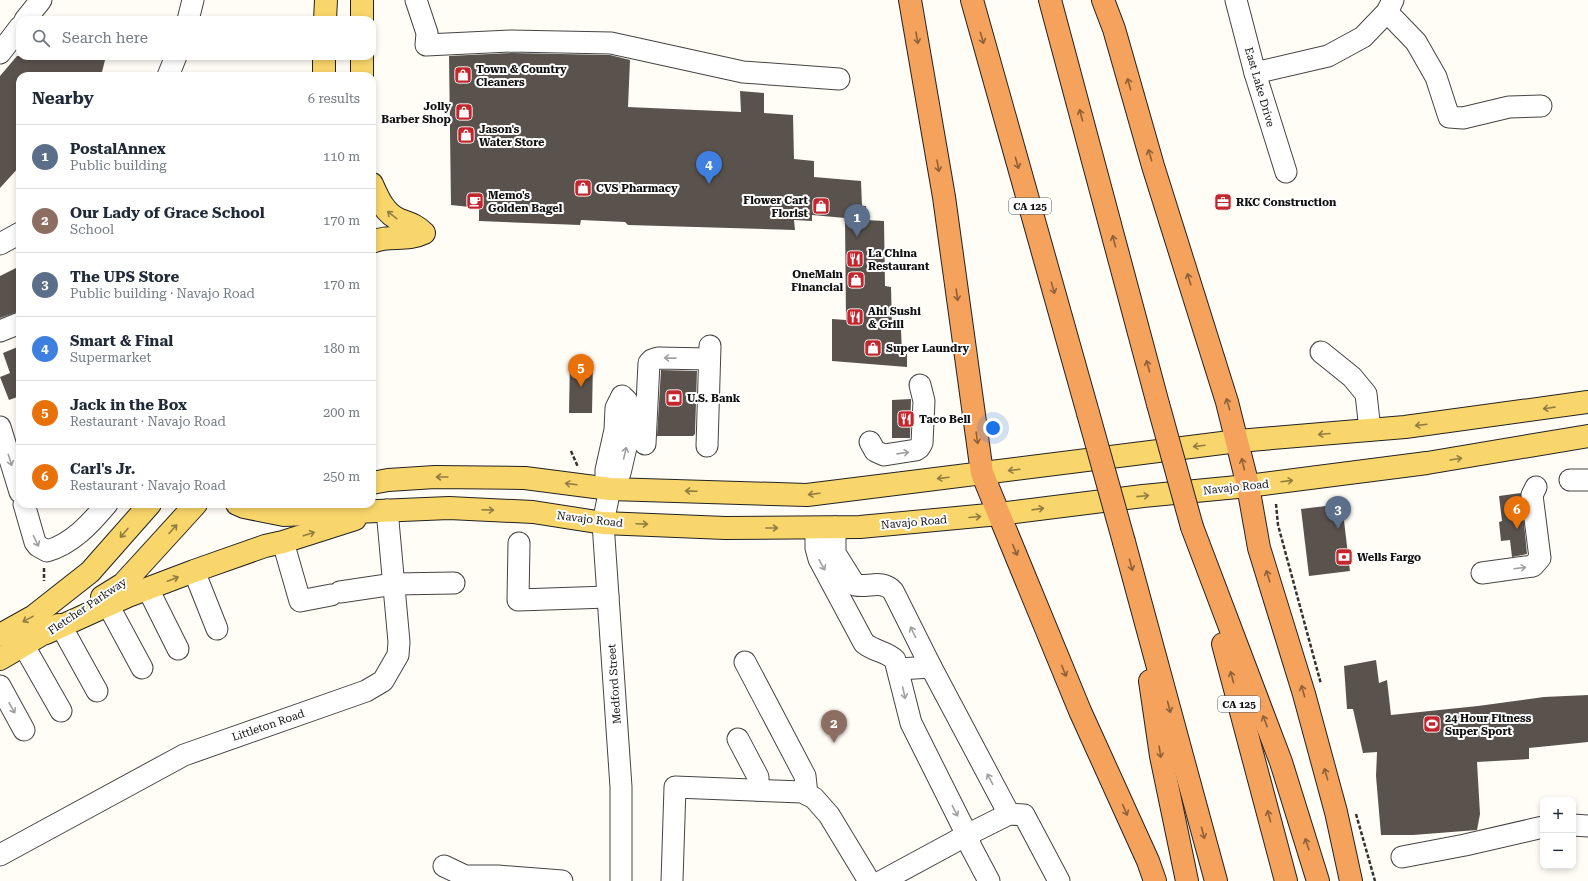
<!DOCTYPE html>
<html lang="en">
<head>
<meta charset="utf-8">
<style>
  body { margin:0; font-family:"Roboto Serif",serif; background:#f2f2f3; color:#1f2937 }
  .controls { position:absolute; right:12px; bottom:12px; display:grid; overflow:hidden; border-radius:8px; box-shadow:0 2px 6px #0003 }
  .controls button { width:36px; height:36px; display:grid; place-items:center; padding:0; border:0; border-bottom:1px solid #e0e1e3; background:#fff; color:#1f2937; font:20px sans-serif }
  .you { position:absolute; left:993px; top:428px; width:14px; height:14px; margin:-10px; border:3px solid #fff; border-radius:50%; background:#1a73e8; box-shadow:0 0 0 6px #1a73e833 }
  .badge { display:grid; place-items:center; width:26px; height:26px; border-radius:50%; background:#c4262e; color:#fff; font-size:13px; font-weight:700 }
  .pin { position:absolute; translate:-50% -33px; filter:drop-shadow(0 1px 2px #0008) }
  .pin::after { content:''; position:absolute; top:21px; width:14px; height:12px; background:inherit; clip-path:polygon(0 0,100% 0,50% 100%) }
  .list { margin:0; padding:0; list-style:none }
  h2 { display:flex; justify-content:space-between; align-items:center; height:52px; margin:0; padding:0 16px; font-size:17px }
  h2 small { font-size:13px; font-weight:400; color:#747a83 }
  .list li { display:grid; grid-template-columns:26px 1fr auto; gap:12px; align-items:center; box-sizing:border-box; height:64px; padding:0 16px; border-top:1px solid #e0e1e3 }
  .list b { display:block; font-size:15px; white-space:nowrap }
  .list p { margin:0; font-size:13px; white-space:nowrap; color:#747a83 }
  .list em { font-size:13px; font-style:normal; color:#747a83 }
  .icon { flex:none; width:22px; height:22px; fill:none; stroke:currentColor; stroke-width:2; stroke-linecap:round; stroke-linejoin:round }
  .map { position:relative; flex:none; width:1588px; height:881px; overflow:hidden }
  .search { position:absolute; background:#fff; box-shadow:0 2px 6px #0003; left:16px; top:16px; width:360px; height:44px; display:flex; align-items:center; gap:10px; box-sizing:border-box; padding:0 14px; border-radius:12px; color:#747a83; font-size:15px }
  .panel { position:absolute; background:#fff; box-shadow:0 2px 6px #0003; left:16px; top:72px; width:360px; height:436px; border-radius:12px }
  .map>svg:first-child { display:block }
  .building { fill:#5a524d }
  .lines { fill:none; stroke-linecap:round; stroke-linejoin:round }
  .minor-casing { stroke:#444; stroke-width:23 }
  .major-casing { stroke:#222; stroke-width:24 }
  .highway-casing { stroke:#222; stroke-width:24 }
  .path { stroke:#333; stroke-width:2.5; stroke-dasharray:4 2; stroke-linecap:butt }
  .minor { stroke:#fff; stroke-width:21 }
  .major { stroke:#f9d66b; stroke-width:22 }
  .highway { stroke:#f5a25d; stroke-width:22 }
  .highway-bridge-casing { stroke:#222; stroke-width:24; stroke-linecap:butt }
  .highway-bridge { stroke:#f5a25d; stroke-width:22 }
  .oneway { stroke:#8e613b }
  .oneway2 { stroke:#917d42 }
  .oneway3 { stroke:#a0a0a0 }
  .labels { text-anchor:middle; stroke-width:4; stroke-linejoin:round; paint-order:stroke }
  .shield { fill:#fff; stroke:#585858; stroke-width:1 }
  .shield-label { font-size:10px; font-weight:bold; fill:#111 }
  .poi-label { font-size:11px; font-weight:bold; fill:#111; stroke:#fff; text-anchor:start }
  .street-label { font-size:11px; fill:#111; stroke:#fff }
</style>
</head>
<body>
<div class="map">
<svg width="1588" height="881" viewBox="0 0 1588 881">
  <rect width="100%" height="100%" fill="#fffdf5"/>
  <g class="building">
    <polygon points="511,53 610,55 630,60 628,107 741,112 740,91 764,93 764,113 793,115 794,159 814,161 814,177 861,181 862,206 866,206 866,220 884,221 885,286 891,287 892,329 901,330 902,353 907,354 907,367 832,361 832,319 846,320 845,218 812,215 812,221 794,220 795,230 628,225 625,222 581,220 580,225 479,221 479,208 451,205 449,56"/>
    <polygon points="17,56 100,56 105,60 101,76 20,76 20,166 0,188 0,76"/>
    <polygon points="20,266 20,311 0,318 0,276"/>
    <polygon points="20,346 20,396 9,400 0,377 10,373 3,353"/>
    <polygon points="570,360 593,361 592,413 569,413"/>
    <polygon points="661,370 697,371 695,434 693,436 657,436"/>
    <polygon points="911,399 910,438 892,438 892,400"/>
    <polygon points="1521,493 1527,554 1512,557 1510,540 1501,541 1499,522 1502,521 1499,496"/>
    <polygon points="1342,504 1350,571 1309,576 1301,509"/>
    <polygon points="1376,660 1379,683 1387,680 1391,715 1478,706 1544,697 1588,695 1588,742 1529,748 1529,759 1477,762 1480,814 1477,830 1413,835 1381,835 1376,776 1377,752 1363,753 1353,709 1347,709 1344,666"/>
  </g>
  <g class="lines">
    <defs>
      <g id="minor">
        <polyline points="416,0 427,33 426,45 511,41 611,43 743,72 839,79"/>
        <polyline points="1236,0 1255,73 1286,172"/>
        <polyline points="1387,12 1416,42 1436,77 1449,117 1463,118 1509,107 1541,106"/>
        <polyline points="25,20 41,0"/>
        <polyline points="188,20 193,0"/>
        <polyline points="0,53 20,27"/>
        <polyline points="1255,73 1328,56 1363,37 1387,12 1393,0"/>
        <polyline points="168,76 176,56"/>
        <polyline points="0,244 20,233"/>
        <polyline points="0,331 20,323"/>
        <polyline points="1321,352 1352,377 1366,394 1370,430"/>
        <polyline points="0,427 20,492"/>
        <polyline points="870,442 875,451 884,455 916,450 919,448 922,443 924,401 920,385"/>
        <polyline points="645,444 649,363 652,360 658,358 709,359"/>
        <polyline points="707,446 710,346"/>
        <polyline points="1570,480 1588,480"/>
        <polyline points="610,489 606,480 606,470 615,430 616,408 622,396 627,401 628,407 627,443 620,473 610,489 603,523 621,787 621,881"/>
        <path d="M24,504L35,542L38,546L47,551C72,544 90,524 107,504"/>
        <path d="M835,527V553L855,585C868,588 882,579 893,591L931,667"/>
        <path d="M816,528V548L819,559L864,643C875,652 886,651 895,660L911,723L967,835L882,881"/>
        <polyline points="283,542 300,601 331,595"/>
        <polyline points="519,543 518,600 608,597"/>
        <polyline points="194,571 217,629"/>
        <polyline points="1482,573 1533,566 1540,558 1532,495 1536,487"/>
        <polyline points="148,589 178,649"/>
        <polyline points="340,592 394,584 454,583"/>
        <polyline points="108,605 142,668"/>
        <polyline points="61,626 97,691"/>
        <polyline points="24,646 61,711"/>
        <polyline points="745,662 805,776 807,794"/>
        <polyline points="899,669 931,667 1009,814"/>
        <polyline points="0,686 24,730"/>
        <polyline points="738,739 758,777 758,790"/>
        <polyline points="1573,825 1588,826"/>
        <polyline points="0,855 184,755 366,691 383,681 398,655 399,642 387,510"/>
        <polyline points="1402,857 1465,845 1543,827"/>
        <polyline points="444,866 465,876 498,876 562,881"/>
        <polyline points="672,881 675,787 802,792 814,798 829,815 869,881"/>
        <polyline points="989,881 971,847 967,835 1009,814 1024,815 1059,881"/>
      </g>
      <g id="major">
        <polyline points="325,20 326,0"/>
        <polyline points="362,20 362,0"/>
        <polyline points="324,76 324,56"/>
        <polyline points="362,76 362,56"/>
        <path d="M372,184C378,198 385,214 400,220C411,224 416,225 424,233C406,242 389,234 372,242"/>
        <polyline points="372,483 388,480 435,477 525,478 610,489 807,495 1238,441 1405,427 1588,402"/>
        <polyline points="237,504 244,507 284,515 449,508 533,512 603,523 725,528 860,527 999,514 1143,496 1248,486 1427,463 1588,436"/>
        <polyline points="102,597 123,584 196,504"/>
        <polyline points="46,633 128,596 194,571 265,546 283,542 355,519"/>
        <polyline points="0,635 34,616 90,572 150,504"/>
        <polyline points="0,659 58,625"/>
      </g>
      <g id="highway">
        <polyline points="910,0 944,197 982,473 1080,711 1148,861 1155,881"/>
        <polyline points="972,0 1088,413"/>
        <polyline points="1050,0 1158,404"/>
        <polyline points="1103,0 1114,29 1153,166 1227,402 1248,486 1259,548 1304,694 1336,812 1351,881"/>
        <polyline points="1192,527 1281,762 1318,881"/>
        <polyline points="1124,542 1216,881"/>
        <polyline points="1223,644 1286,881"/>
        <polyline points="1150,681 1161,756 1187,881"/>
      </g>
    </defs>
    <use href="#minor" class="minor-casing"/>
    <use href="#major" class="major-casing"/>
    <use href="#highway" class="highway-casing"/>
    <g class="path">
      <polyline points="571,451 578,467"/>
      <polyline points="1276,504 1278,525 1321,684"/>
      <polyline points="44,568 44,581"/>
      <polyline points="1356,814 1375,881"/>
    </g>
    <use href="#minor" class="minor"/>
    <use href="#major" class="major"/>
    <use href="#highway" class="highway"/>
    <defs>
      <g id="highway-bridge">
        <polyline points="1158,404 1192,527"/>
        <polyline points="1088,413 1124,542"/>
      </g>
    </defs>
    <use href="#highway-bridge" class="highway-bridge-casing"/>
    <use href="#highway-bridge" class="highway-bridge"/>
  </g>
  <defs><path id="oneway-shaft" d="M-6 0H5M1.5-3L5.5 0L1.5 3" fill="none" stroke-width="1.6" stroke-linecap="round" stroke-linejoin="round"/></defs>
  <g class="oneway">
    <use href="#oneway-shaft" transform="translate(917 38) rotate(80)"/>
    <use href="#oneway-shaft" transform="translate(982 38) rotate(74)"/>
    <use href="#oneway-shaft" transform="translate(1129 84) rotate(-106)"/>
    <use href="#oneway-shaft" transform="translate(1081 115) rotate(-105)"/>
    <use href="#oneway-shaft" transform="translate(1150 155) rotate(-106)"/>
    <use href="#oneway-shaft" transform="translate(1017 163) rotate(74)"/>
    <use href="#oneway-shaft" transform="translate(938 166) rotate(80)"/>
    <use href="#oneway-shaft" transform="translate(1114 241) rotate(-105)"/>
    <use href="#oneway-shaft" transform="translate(1189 279) rotate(-107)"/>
    <use href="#oneway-shaft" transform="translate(1053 288) rotate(74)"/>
    <use href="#oneway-shaft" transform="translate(957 295) rotate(82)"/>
    <use href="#oneway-shaft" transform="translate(1148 366) rotate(-105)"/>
    <use href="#oneway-shaft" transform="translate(1228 404) rotate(-106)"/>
    <use href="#oneway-shaft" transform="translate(977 438) rotate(82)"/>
    <use href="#oneway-shaft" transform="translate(1243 464) rotate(-103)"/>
    <use href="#oneway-shaft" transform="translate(1015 550) rotate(67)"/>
    <use href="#oneway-shaft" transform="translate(1131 565) rotate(75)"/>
    <use href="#oneway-shaft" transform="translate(1268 576) rotate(-107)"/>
    <use href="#oneway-shaft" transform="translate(1064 671) rotate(68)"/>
    <use href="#oneway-shaft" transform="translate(1232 677) rotate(-105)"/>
    <use href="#oneway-shaft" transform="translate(1303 691) rotate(-106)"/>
    <use href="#oneway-shaft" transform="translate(1169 707) rotate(75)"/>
    <use href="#oneway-shaft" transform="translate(1265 721) rotate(-111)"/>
    <use href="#oneway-shaft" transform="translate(1160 752) rotate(81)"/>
    <use href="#oneway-shaft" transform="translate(1326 774) rotate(-106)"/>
    <use href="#oneway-shaft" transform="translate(1125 810) rotate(66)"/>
    <use href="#oneway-shaft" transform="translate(1269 816) rotate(-105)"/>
    <use href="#oneway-shaft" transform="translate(1203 833) rotate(75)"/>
    <use href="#oneway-shaft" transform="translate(1307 844) rotate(-108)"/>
  </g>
  <g class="oneway2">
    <use href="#oneway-shaft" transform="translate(392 215) rotate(-142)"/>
    <use href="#oneway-shaft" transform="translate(1549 408) rotate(172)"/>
    <use href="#oneway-shaft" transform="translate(1421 425) rotate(173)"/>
    <use href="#oneway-shaft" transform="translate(1324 434) rotate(175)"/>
    <use href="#oneway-shaft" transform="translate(1199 446) rotate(173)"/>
    <use href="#oneway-shaft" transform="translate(1456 459) rotate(-9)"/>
    <use href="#oneway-shaft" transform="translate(1014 470) rotate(173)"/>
    <use href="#oneway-shaft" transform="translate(442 477) rotate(-180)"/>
    <use href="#oneway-shaft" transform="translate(943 478) rotate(173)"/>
    <use href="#oneway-shaft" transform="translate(1287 481) rotate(-7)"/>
    <use href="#oneway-shaft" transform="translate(571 484) rotate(-173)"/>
    <use href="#oneway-shaft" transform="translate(691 491) rotate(-178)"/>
    <use href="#oneway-shaft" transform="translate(814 494) rotate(173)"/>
    <use href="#oneway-shaft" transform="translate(1143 496) rotate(-6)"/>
    <use href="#oneway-shaft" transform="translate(1038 509) rotate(-8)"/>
    <use href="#oneway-shaft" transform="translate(488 510) rotate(2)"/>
    <use href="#oneway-shaft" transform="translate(975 517) rotate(-5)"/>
    <use href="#oneway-shaft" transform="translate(642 524) rotate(2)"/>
    <use href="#oneway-shaft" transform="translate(772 528)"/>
    <use href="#oneway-shaft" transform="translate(173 529) rotate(-48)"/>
    <use href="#oneway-shaft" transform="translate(124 533) rotate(131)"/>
    <use href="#oneway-shaft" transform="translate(309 534) rotate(-18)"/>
    <use href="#oneway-shaft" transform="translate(173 579) rotate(-21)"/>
    <use href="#oneway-shaft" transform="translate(28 619) rotate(151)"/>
  </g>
  <g class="oneway3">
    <use href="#oneway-shaft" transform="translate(670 358) rotate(-179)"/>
    <use href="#oneway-shaft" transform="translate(625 453) rotate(-77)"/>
    <use href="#oneway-shaft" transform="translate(903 453) rotate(-8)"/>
    <use href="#oneway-shaft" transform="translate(10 460) rotate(73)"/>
    <use href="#oneway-shaft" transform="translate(36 541) rotate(64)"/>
    <use href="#oneway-shaft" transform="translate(822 565) rotate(61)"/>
    <use href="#oneway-shaft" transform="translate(1520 568) rotate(-7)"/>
    <use href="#oneway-shaft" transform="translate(913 632) rotate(-116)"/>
    <use href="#oneway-shaft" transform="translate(904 693) rotate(78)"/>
    <use href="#oneway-shaft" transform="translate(12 708) rotate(61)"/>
    <use href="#oneway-shaft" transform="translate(990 779) rotate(-118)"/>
    <use href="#oneway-shaft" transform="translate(955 811) rotate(63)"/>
  </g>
  <defs>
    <symbol id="shop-square" viewBox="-11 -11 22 22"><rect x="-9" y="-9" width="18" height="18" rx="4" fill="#c4262e" stroke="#fff"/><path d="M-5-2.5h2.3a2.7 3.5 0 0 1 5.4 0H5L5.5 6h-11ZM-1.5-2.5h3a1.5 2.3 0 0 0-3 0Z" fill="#fff"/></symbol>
    <symbol id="cafe-square" viewBox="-11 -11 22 22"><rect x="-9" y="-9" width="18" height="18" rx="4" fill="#c4262e" stroke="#fff"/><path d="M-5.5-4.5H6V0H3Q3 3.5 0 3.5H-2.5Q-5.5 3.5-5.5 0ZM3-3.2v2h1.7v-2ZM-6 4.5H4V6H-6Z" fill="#fff"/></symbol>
    <symbol id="office-square" viewBox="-11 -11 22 22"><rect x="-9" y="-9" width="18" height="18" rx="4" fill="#c4262e" stroke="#fff"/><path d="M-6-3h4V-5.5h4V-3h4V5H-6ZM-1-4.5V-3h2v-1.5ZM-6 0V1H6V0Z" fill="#fff"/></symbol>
    <symbol id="restaurant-square" viewBox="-11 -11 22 22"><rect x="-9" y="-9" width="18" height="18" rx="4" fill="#c4262e" stroke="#fff"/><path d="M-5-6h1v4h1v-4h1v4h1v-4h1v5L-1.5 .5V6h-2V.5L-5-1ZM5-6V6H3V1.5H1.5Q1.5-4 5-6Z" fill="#fff"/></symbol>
    <symbol id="bank-square" viewBox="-11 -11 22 22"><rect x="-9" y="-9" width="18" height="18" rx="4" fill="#c4262e" stroke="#fff"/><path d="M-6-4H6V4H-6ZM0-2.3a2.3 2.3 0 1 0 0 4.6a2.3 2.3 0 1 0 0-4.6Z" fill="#fff"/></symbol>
    <symbol id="stadium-square" viewBox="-11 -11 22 22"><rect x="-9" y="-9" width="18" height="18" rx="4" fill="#c4262e" stroke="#fff"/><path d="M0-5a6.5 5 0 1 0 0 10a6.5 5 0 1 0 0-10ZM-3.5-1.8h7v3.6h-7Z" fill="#fff"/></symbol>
  </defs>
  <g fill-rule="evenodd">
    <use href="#shop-square" x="453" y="65" width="20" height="20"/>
    <use href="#shop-square" x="454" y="102" width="20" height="20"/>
    <use href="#shop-square" x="456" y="125" width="20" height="20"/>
    <use href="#shop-square" x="573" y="178" width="20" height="20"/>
    <use href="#cafe-square" x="465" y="191" width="20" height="20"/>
    <use href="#office-square" x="1213" y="192" width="20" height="20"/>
    <use href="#shop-square" x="811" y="196" width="20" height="20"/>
    <use href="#restaurant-square" x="845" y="249" width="20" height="20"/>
    <use href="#shop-square" x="846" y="270" width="20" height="20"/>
    <use href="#restaurant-square" x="845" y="307" width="20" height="20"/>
    <use href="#shop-square" x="863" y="338" width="20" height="20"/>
    <use href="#bank-square" x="664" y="388" width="20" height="20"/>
    <use href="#restaurant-square" x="896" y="409" width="20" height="20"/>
    <use href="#bank-square" x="1334" y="547" width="20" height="20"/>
    <use href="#stadium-square" x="1422" y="714" width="20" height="20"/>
  </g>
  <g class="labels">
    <g class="shield">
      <rect x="1009" y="198" width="42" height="16" rx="3"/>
      <rect x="1218" y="696" width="42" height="16" rx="3"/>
    </g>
    <g class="shield-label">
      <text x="1030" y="210">CA 125</text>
      <text x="1239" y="708">CA 125</text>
    </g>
    <g class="poi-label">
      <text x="476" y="73">Town &amp; Country<tspan x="476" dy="13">Cleaners</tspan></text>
      <text x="451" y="110" text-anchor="end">Jolly<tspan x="451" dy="13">Barber Shop</tspan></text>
      <text x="479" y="133">Jason's<tspan x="479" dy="13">Water Store</tspan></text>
      <text x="596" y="192">CVS Pharmacy</text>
      <text x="488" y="199">Memo's<tspan x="488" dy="13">Golden Bagel</tspan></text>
      <text x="808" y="204" text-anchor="end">Flower Cart<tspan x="808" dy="13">Florist</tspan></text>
      <text x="1236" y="206">RKC Construction</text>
      <text x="868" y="257">La China<tspan x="868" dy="13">Restaurant</tspan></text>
      <text x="843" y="278" text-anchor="end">OneMain<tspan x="843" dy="13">Financial</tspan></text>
      <text x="868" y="315">Ahi Sushi<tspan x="868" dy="13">&amp; Grill</tspan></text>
      <text x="886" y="352">Super Laundry</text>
      <text x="687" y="402">U.S. Bank</text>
      <text x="919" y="423">Taco Bell</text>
      <text x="1357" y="561">Wells Fargo</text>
      <text x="1445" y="722">24 Hour Fitness<tspan x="1445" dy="13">Super Sport</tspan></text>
    </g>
    <g class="street-label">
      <text transform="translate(1260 87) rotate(74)" y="4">East Lake Drive</text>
      <text transform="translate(1236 487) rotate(-6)" y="4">Navajo Road</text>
      <text transform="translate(590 519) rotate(7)" y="4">Navajo Road</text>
      <text transform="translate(914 522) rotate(-5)" y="4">Navajo Road</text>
      <text transform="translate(87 606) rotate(-34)" y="4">Fletcher Parkway</text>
      <text transform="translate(614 684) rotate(-94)" y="4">Medford Street</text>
      <text transform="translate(268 725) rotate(-19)" y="4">Littleton Road</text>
    </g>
  </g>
</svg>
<div class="controls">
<button>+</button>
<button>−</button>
</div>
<div class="you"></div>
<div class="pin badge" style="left:857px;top:237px;background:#5c6f8a">1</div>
<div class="pin badge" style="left:834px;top:743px;background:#8d6e63">2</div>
<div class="pin badge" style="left:1338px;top:529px;background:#5c6f8a">3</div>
<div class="pin badge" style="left:709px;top:184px;background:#3f7fe0">4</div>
<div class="pin badge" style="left:581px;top:387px;background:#e8710a">5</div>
<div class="pin badge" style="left:1517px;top:529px;background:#e8710a">6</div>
<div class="search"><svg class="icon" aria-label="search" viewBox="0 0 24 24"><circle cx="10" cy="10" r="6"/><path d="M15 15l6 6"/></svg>Search here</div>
<section class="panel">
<h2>Nearby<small>6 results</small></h2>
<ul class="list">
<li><span class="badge" style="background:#5c6f8a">1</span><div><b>PostalAnnex</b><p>Public building</p></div><em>110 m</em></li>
<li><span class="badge" style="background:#8d6e63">2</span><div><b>Our Lady of Grace School</b><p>School</p></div><em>170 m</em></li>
<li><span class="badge" style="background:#5c6f8a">3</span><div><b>The UPS Store</b><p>Public building · Navajo Road</p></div><em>170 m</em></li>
<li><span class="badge" style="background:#3f7fe0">4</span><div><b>Smart &amp; Final</b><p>Supermarket</p></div><em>180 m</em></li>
<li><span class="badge" style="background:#e8710a">5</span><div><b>Jack in the Box</b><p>Restaurant · Navajo Road</p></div><em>200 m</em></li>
<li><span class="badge" style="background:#e8710a">6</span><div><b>Carl's Jr.</b><p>Restaurant · Navajo Road</p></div><em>250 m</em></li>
</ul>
</section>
</div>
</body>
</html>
